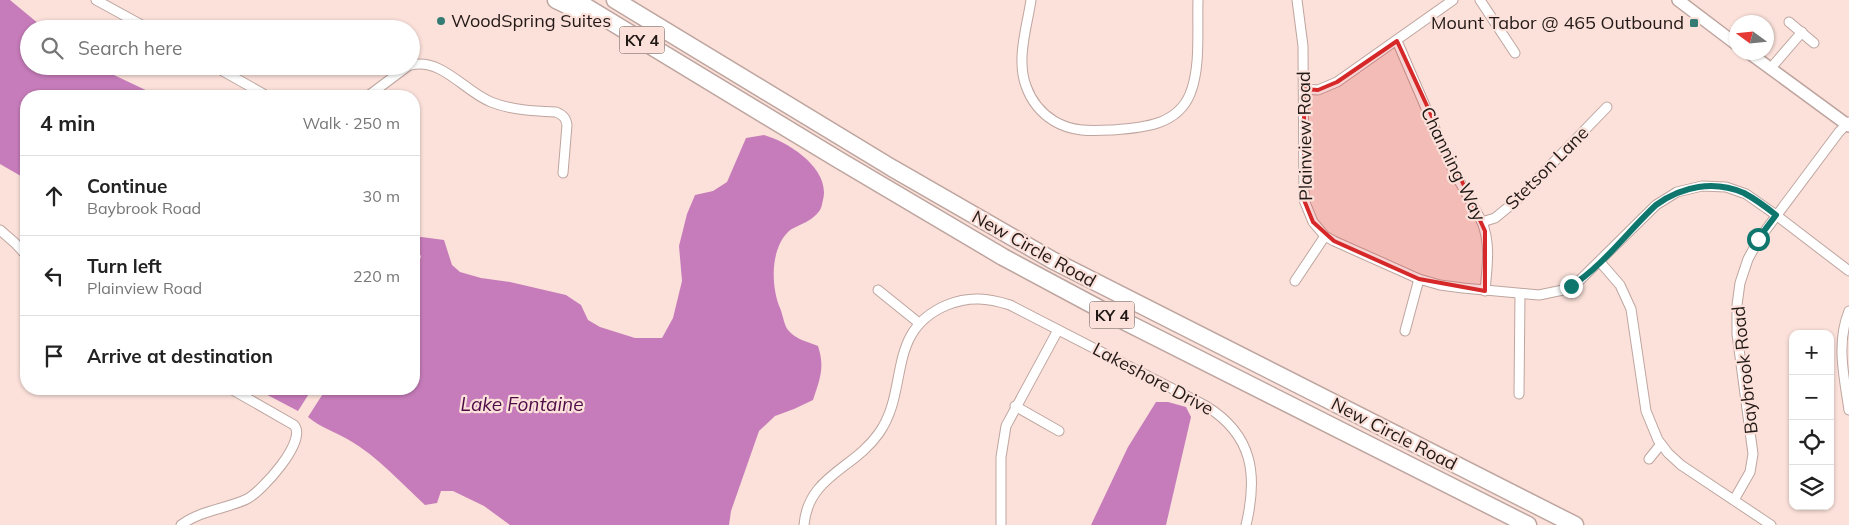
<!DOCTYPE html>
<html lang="en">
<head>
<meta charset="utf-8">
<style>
  body { margin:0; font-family:Mulish,sans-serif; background:#f2f2f2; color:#222 }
  .controls { position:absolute; right:15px; bottom:15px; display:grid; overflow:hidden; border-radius:10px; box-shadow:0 1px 4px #0004 }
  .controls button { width:45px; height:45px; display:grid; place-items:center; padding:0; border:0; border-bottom:1px solid #e0e0e0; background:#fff; color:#222; font:25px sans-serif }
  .compass { position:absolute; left:1729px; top:15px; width:45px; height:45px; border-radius:50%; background:#fff; box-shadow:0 1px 4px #0004; rotate:285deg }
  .stop { position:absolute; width:15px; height:15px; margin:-11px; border:4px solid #0f766e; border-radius:50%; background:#fff }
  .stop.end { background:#0f766e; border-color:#fff; box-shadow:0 1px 5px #0008 }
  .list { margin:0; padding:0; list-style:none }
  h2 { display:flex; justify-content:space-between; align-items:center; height:65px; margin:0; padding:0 20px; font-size:21px }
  h2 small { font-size:16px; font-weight:400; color:#767676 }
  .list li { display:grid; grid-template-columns:32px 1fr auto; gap:15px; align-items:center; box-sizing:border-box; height:80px; padding:0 20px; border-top:1px solid #e0e0e0 }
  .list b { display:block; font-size:19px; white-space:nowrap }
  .list p { margin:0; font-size:16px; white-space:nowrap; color:#767676 }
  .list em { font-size:16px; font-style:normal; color:#767676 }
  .icon { flex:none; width:28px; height:28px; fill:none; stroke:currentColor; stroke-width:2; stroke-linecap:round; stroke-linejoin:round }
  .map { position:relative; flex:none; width:1849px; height:525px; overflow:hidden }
  .search { position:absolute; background:#fff; box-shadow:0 1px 4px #0004; left:20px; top:20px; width:400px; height:55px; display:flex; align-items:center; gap:12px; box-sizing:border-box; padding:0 18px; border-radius:28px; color:#767676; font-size:19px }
  .panel { position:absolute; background:#fff; box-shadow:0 1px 4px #0004; left:20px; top:90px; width:400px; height:305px; border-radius:20px }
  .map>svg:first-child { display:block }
  .water { fill:#c67cba }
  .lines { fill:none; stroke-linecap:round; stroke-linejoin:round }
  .minor-casing { stroke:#bea59f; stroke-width:11 }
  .tertiary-casing { stroke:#bea59f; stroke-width:14 }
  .motorway-casing { stroke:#bea59f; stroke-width:19 }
  .minor { stroke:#fff; stroke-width:9 }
  .tertiary { stroke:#fff; stroke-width:11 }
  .motorway { stroke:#fff; stroke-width:16 }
  .route { stroke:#0f766e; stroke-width:6 }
  .marked { fill:#d62828; fill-opacity:0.2; stroke:#d62828; stroke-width:4; stroke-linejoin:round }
  .poi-dot { fill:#347b74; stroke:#fbe1da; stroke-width:2 }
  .labels { text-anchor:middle; stroke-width:4.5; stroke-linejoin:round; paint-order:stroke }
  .shield { fill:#fbe1da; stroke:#635552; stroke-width:1 }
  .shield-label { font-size:16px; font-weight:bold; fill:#221917 }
  .poi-label { font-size:18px; fill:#221917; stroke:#fbe1da; text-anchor:start }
  .street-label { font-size:18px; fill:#221917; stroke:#fbe1da }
  .water-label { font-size:19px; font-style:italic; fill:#4e0b48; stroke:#fbe1da }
</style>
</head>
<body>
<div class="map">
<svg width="1849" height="525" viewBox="0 0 1849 525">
  <rect width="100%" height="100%" fill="#fbe1da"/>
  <g class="water">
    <polygon points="0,0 10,0 45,29 29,29 29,66 95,66 154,94 180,94 183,96 26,96 26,179 0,164"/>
    <path d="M764,135C789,142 831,169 823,200C822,203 822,207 820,210C810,224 797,224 788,232C770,250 771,287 780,308C783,315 784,325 788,330C795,339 808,342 818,346C825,367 820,379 813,400L794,409L775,416L759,431L731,511L729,525H510L484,506L453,491H441L437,503L425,505C401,483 377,456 349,440C334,431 321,428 308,417L326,389H414V280L421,256L414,248V236L444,240L452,265L460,272L481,278L510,282L566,295L581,305L588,320L600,327L635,338H662L673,318L682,281L679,246L687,214L695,195L713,191L727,182L746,138Z"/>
    <polygon points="256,389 312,389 298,411"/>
    <polygon points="1156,402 1168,402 1186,407 1191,417 1166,525 1091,525 1128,447"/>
  </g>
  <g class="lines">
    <defs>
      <g id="minor">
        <polyline points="96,0 149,29"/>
        <path d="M1031,0C1027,27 1016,59 1026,86C1031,100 1041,113 1054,121C1072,132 1091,131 1112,130C1141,128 1177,126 1190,94C1201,68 1197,28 1198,0"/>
        <polyline points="1297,0 1303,46 1304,200 1313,222 1325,236 1334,241 1419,279 1440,285 1463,288 1539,295 1563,290 1579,281 1656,205 1677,192 1702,186 1726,187 1746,194 1776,215 1849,271"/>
        <polyline points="1480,0 1515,53"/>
        <polyline points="1789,22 1814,43"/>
        <path d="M1397,41L1451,166L1482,222C1491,245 1487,267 1485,291"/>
        <path d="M411,65C442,58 464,91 491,102C511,110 534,111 556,112C563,115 566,118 567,125L563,173"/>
        <polyline points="214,66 267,96"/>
        <polyline points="1770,69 1802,32"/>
        <polyline points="1304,89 1318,90 1337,82 1453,0"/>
        <polyline points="368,96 408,66"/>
        <polyline points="1482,222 1495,218 1517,200 1607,107"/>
        <polyline points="0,230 15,243 26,255"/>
        <polyline points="1600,262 1620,285 1631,309 1646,411 1658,440 1668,453 1681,465 1771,525"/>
        <polyline points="1295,281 1325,236"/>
        <polyline points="878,290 919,323"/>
        <path d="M1849,311C1836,343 1844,376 1849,410"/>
        <polyline points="1405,331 1419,279"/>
        <polyline points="1519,394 1520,294"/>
        <polyline points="1015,406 1059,431"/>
        <polyline points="1649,459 1661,444"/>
        <polyline points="1734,500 1750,472 1753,454 1737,334 1737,305 1740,283 1748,259 1759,239 1839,132 1849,122"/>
        <path d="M181,525C201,510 226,509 247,499C261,492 308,441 294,425L231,389"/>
        <path d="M804,525C808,476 854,469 879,433C910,389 885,331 947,305C969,296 988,298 1010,305L1206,406C1253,435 1258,475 1246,525"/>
        <polyline points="1001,525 1001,457 1006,426 1058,330"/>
      </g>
      <g id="tertiary">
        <polyline points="1678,0 1736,44"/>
        <polyline points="1748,52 1849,126"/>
      </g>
      <g id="motorway">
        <polyline points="556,0 583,13"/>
        <polyline points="575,0 839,160 1003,257 1102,310 1528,525"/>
        <polyline points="615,0 892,168 1052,260 1575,525"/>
      </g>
    </defs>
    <use href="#minor" class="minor-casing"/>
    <use href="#tertiary" class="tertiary-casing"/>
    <use href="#motorway" class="motorway-casing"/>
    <use href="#minor" class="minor"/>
    <use href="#tertiary" class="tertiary"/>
    <use href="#motorway" class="motorway"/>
  </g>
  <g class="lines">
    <path class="route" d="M1571,286C1601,268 1630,229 1656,205C1682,186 1714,180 1744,193C1755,199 1766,207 1776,215L1758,239"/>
  </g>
  <path class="marked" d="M1397,41L1485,231V291L1419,279L1334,241L1313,222L1304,200V89L1318,90L1337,82Z"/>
  <g class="poi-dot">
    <circle cx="441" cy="21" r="5"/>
    <rect x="1689" y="18" width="10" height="10" rx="2.5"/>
  </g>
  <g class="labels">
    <g class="shield">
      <rect x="619.5" y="26.5" width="45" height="27" rx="4"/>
      <rect x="1089.5" y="301.5" width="45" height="27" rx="4"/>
    </g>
    <g class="shield-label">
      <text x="642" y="46">KY 4</text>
      <text x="1112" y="321">KY 4</text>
    </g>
    <g class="poi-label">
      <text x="451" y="27">WoodSpring Suites</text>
      <text x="1684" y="29" text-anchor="end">Mount Tabor @ 465 Outbound</text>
    </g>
    <g class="street-label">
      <text transform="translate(1305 136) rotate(-91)" y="6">Plainview Road</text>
      <text transform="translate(1453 164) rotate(64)" y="6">Channing Way</text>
      <text transform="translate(1547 168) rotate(-45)" y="6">Stetson Lane</text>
      <text transform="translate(1034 249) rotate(29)" y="6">New Circle Road</text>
      <text transform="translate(1745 370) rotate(-96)" y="6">Baybrook Road</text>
      <text transform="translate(1153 379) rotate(28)" y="6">Lakeshore Drive</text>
      <text transform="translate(1394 434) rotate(27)" y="6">New Circle Road</text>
    </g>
    <g class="water-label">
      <text x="522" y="411">Lake Fontaine</text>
    </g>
  </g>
</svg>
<div class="controls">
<button>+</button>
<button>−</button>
<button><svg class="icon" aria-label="locate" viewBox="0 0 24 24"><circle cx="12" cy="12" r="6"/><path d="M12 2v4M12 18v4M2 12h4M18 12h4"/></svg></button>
<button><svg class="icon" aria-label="layers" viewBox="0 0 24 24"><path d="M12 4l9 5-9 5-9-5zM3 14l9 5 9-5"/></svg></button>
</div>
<svg class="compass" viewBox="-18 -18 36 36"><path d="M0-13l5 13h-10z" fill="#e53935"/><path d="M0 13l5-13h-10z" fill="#767676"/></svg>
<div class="stop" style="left:1758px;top:239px"></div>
<div class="stop end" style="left:1571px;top:286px"></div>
<div class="search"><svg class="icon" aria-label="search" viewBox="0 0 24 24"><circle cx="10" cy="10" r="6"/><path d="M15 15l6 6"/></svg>Search here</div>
<section class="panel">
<h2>4 min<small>Walk · 250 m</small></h2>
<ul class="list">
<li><svg class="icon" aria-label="ahead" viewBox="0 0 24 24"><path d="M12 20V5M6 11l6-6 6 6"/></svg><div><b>Continue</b><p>Baybrook Road</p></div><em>30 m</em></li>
<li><svg class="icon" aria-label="left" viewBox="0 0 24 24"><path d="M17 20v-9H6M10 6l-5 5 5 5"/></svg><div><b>Turn left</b><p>Plainview Road</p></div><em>220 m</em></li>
<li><svg class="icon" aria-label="arrive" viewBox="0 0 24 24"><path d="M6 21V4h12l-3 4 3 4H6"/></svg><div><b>Arrive at destination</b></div></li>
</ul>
</section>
</div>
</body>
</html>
